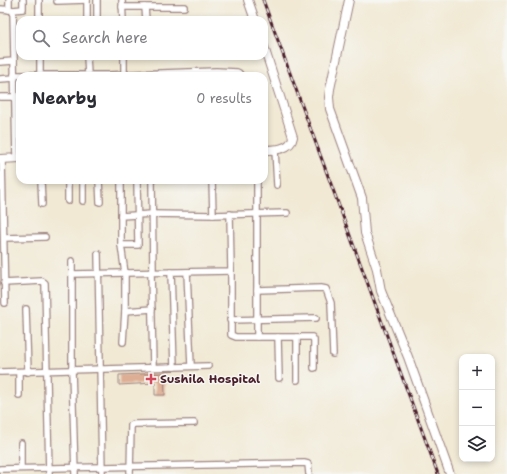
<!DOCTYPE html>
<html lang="en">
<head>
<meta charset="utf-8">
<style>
  body { margin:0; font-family:"Shantell Sans",sans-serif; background:#f7f7f7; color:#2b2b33 }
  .controls { position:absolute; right:12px; bottom:12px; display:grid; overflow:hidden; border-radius:8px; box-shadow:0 2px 6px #0003 }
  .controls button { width:36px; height:36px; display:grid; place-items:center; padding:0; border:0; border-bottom:1px solid #e1e1e2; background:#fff; color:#2b2b33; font:20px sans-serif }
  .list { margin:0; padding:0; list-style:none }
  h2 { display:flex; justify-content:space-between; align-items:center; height:52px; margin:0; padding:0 16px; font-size:17px }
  h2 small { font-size:13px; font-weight:400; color:#7c7c81 }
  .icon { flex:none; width:22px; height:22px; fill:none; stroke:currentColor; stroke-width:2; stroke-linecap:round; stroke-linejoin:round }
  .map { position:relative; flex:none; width:507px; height:474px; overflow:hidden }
  .search { position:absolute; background:#fff; box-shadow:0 2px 6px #0003; left:16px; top:16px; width:252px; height:44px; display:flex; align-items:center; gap:10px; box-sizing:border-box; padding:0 14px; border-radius:12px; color:#7c7c81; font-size:15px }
  .panel { position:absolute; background:#fff; box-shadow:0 2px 6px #0003; left:16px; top:72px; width:252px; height:112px; border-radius:12px }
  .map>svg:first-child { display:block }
  .building { fill:#deae94 }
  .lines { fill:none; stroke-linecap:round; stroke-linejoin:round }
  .street-casing { stroke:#9e8480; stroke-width:8 }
  .secondary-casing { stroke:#9e8480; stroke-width:10 }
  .street { stroke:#fff; stroke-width:5.5 }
  .secondary { stroke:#fff; stroke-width:8 }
  .rail-casing { stroke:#4a1f2b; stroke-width:3 }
  .rail { stroke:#f6f6f2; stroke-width:1.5; stroke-dasharray:4.5; stroke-linecap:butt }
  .poi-dot { fill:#d1495b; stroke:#f6f6f2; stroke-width:1.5 }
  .labels { text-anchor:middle; stroke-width:3; stroke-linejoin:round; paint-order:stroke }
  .poi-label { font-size:12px; font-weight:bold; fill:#4a1f2b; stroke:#f6f6f2; text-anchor:start }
</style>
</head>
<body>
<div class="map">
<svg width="507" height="474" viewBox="0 0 507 474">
  <rect width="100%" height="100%" fill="#f6f6f2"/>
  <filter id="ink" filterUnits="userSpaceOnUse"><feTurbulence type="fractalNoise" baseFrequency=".025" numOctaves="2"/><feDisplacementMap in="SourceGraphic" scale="8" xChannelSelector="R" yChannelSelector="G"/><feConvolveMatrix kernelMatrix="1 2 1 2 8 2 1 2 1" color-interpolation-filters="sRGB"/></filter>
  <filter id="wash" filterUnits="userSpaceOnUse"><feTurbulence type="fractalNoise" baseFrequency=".012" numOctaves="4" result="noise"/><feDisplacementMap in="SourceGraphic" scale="16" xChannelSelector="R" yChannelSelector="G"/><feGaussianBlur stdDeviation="0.9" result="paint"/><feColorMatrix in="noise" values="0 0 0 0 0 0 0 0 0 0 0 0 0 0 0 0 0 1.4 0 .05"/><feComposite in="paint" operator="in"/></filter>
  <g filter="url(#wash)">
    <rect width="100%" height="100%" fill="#f1e9d4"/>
    <g id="blocks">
      <polygon class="building" points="164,373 165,395 155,395 155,383 119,385 119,375"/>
    </g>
  </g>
  <g filter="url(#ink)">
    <use href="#blocks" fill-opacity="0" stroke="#9e8480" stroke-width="1"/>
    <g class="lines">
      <defs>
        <g id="street">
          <polyline points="9,0 9,10"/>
          <polyline points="39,0 39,20"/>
          <polyline points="87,0 87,20"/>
          <polyline points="97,0 97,20"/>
          <polyline points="122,0 123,20"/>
          <polyline points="57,1 87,0"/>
          <polyline points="122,7 184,7"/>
          <polyline points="145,7 146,20"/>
          <polyline points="0,9 13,10"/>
          <polyline points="40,56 40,75"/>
          <polyline points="87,56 88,75"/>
          <polyline points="124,56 124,74"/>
          <polyline points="0,62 14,61"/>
          <polyline points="14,75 108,75 216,71 237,72 239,73 241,76"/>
          <polyline points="0,79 15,78"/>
          <polyline points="0,97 20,97"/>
          <polyline points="275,150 277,185"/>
          <polyline points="16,158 13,10 23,9 23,0"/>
          <polyline points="2,159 5,303"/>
          <polyline points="41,180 42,204"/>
          <polyline points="68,180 68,201"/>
          <polyline points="99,180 100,202"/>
          <polyline points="121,180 121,245 125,273 125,311 152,309"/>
          <polyline points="152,180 153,272"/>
          <polyline points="212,180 213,215"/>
          <polyline points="83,201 83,180"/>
          <polyline points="121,216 152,214 213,215 287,213"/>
          <polyline points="4,238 45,237"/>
          <polyline points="121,245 138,245 137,180"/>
          <polyline points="98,254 102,474"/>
          <polyline points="72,261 72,370 75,474"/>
          <polyline points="231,271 231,335 236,337 312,337 314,340 314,368"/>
          <polyline points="151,272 153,367"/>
          <polyline points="171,272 174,367"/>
          <polyline points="187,272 191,366"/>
          <polyline points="72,274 231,271 230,214"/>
          <polyline points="4,283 42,281 45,283 49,474"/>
          <polyline points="257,290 321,288 326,289 331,303 333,354"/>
          <polyline points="26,309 28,372"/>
          <polyline points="230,320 316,318"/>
          <polyline points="257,337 257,180"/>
          <polyline points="278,337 279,378"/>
          <polyline points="297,337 297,380"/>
          <polyline points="123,342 125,311"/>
          <polyline points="0,372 208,366"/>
          <polyline points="19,372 19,395"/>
          <polyline points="21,468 21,443"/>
          <polyline points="0,469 304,463 308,464 309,474"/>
          <polyline points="130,474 131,425 134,424 194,423"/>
        </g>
        <g id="secondary">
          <polyline points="248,0 255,20"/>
          <polyline points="349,0 330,89 329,97 330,109 362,198 365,233 377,269 381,291 408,357 450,474"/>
          <path d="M264,47L293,137C291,150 274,150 264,150"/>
          <polyline points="0,159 20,158"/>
        </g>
      </defs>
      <use href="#street" class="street-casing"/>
      <use href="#secondary" class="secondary-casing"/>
      <use href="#street" class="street"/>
      <use href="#secondary" class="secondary"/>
      <defs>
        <polyline id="rail" points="263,0 438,474"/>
      </defs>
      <use href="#rail" class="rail-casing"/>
      <use href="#rail" class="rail"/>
    </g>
  </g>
  <path class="poi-dot" d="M149 373h4v4h4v4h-4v4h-4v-4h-4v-4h4z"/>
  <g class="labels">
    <g class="poi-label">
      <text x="160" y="383">Sushila Hospital</text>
    </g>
  </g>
</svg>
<div class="controls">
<button>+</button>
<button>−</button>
<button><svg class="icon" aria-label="layers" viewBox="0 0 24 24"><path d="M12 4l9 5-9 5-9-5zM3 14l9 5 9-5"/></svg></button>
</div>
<div class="search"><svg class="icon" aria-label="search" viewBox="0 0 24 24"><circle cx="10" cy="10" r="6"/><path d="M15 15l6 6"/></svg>Search here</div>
<section class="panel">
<h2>Nearby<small>0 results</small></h2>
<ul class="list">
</ul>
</section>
</div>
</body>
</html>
